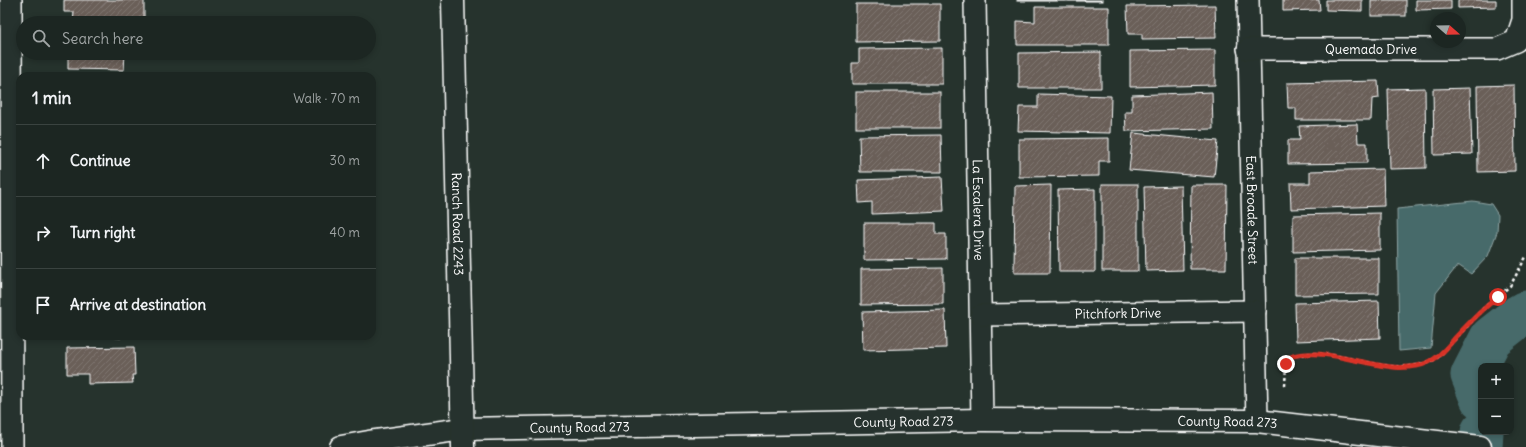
<!DOCTYPE html>
<html lang="en">
<head>
<meta charset="utf-8">
<style>
  body { margin:0; font-family:Delius,sans-serif; background:#252e2a; color:#f1f3f6 }
  .controls { position:absolute; right:12px; bottom:12px; display:grid; overflow:hidden; border-radius:8px; box-shadow:0 2px 6px #0003 }
  .controls button { width:36px; height:36px; display:grid; place-items:center; padding:0; border:0; border-bottom:1px solid #3a4340; background:#1c2622; color:#f1f3f6; font:20px sans-serif }
  .compass { position:absolute; left:1430px; top:12px; width:36px; height:36px; border-radius:50%; background:#1c2622; box-shadow:0 2px 6px #0003; rotate:110deg }
  .stop { position:absolute; width:12px; height:12px; margin:-9px; border:3px solid #d93025; border-radius:50%; background:#fff }
  .stop.end { background:#d93025; border-color:#fff; box-shadow:0 1px 4px #0008 }
  .list { margin:0; padding:0; list-style:none }
  h2 { display:flex; justify-content:space-between; align-items:center; height:52px; margin:0; padding:0 16px; font-size:17px }
  h2 small { font-size:13px; font-weight:400; color:#a0a5a5 }
  .list li { display:grid; grid-template-columns:26px 1fr auto; gap:12px; align-items:center; box-sizing:border-box; height:72px; padding:0 16px; border-top:1px solid #3a4340 }
  .list b { display:block; font-size:15px; white-space:nowrap }
  .list em { font-size:13px; font-style:normal; color:#a0a5a5 }
  .icon { flex:none; width:22px; height:22px; fill:none; stroke:currentColor; stroke-width:2; stroke-linecap:round; stroke-linejoin:round }
  .map { position:relative; flex:none; width:1526px; height:447px; overflow:hidden }
  .search { position:absolute; background:#1c2622; box-shadow:0 2px 6px #0003; left:16px; top:16px; width:360px; height:44px; display:flex; align-items:center; gap:10px; box-sizing:border-box; padding:0 14px; border-radius:22px; color:#a0a5a5; font-size:15px }
  .panel { position:absolute; background:#1c2622; box-shadow:0 2px 6px #0003; left:16px; top:72px; width:360px; height:268px; border-radius:12px }
  .map>svg:first-child { display:block }
  .water { fill:#476b6b; stroke:#91a6a6 }
  .lines { fill:none; stroke-linecap:round; stroke-linejoin:round }
  .river { stroke:#476b6b; stroke-width:43 }
  .building { fill:url(#building-hatch); stroke:#fff }
  .minor-casing { stroke:#fff; stroke-width:24 }
  .tertiary-casing { stroke:#fff; stroke-width:25 }
  .secondary-casing { stroke:#fff; stroke-width:25 }
  .path { stroke:#fff; stroke-width:2.5; stroke-dasharray:3 3; stroke-linecap:butt }
  .minor { stroke:#26332d; stroke-width:21 }
  .tertiary { stroke:#26332d; stroke-width:22 }
  .secondary { stroke:#26332d; stroke-width:22 }
  .route { stroke:#d93025; stroke-width:5 }
  .labels { text-anchor:middle; stroke-width:3; stroke-linejoin:round; paint-order:stroke }
  .street-label { font-size:13px; fill:#fff; stroke:#26332d }
</style>
</head>
<body>
<div class="map">
<svg width="1526" height="447" viewBox="0 0 1526 447">
  <defs>
    <pattern id="building-hatch" width="6" height="6" patternUnits="userSpaceOnUse"><rect width="6" height="6" fill="#6a5e59"/><path d="M-1 1l2-2M0 6l6-6M5 7l2-2" fill="none" stroke="#807672"/></pattern>
  </defs>
  <rect width="100%" height="100%" fill="#26332d"/>
  <filter id="ink" filterUnits="userSpaceOnUse"><feTurbulence type="fractalNoise" baseFrequency=".025" numOctaves="2"/><feDisplacementMap in="SourceGraphic" scale="8" xChannelSelector="R" yChannelSelector="G"/><feConvolveMatrix kernelMatrix="1 2 1 2 8 2 1 2 1" color-interpolation-filters="sRGB"/></filter>
  <g filter="url(#ink)">
    <polygon class="water" points="1473,201 1491,204 1498,215 1497,232 1488,256 1471,274 1458,265 1436,293 1431,348 1399,351 1397,209"/>
    <g class="lines">
      <g class="river">
        <polyline points="1481,398 1472,375 1491,338 1519,316 1526,312"/>
        <polyline points="1481,447 1482,432"/>
      </g>
    </g>
    <g class="building">
      <polygon points="64,0 144,0 144,23 73,23 74,12 64,12"/>
      <rect x="1017" y="0" width="86" height="1"/>
      <polygon points="1283,0 1319,0 1320,10 1283,11"/>
      <polygon points="1326,0 1362,0 1362,11 1326,10"/>
      <rect x="1371" y="0" width="35" height="16"/>
      <polygon points="1416,0 1451,0 1451,9 1416,10"/>
      <polygon points="1458,0 1496,0 1496,7 1458,8"/>
      <polygon points="856,4 940,4 940,41 856,42"/>
      <polygon points="1215,5 1216,38 1142,39 1142,34 1128,34 1127,6"/>
      <polygon points="1035,7 1109,7 1109,45 1017,45 1017,21 1035,22"/>
      <polygon points="942,48 942,84 852,84 852,63 859,63 859,49"/>
      <polygon points="1215,50 1215,85 1130,87 1130,51"/>
      <polygon points="1101,52 1101,88 1019,88 1019,53"/>
      <polygon points="68,53 125,53 124,70 68,69"/>
      <polygon points="1378,81 1379,98 1372,99 1371,120 1296,120 1296,108 1288,108 1287,83"/>
      <polygon points="1514,85 1515,171 1478,172 1477,86"/>
      <polygon points="1425,88 1426,168 1390,169 1388,89"/>
      <polygon points="1470,88 1472,154 1434,155 1433,89"/>
      <rect x="856" y="92" width="84" height="36"/>
      <polygon points="1212,92 1213,129 1126,131 1125,112 1132,112 1132,95"/>
      <polygon points="1038,94 1111,96 1110,133 1018,131 1019,107 1038,107"/>
      <polygon points="1357,124 1358,143 1367,143 1367,163 1288,164 1288,140 1300,140 1299,126"/>
      <polygon points="1133,133 1218,141 1214,177 1129,170"/>
      <polygon points="941,135 942,172 860,172 859,136"/>
      <polygon points="1109,138 1109,161 1099,161 1099,176 1019,177 1019,139"/>
      <polygon points="1383,169 1384,206 1291,209 1290,183 1310,183 1310,171"/>
      <polygon points="942,177 944,211 872,214 872,202 859,203 858,180"/>
      <rect x="1102" y="184" width="36" height="87"/>
      <polygon points="1051,185 1050,273 1014,273 1015,186"/>
      <polygon points="1191,185 1227,185 1226,269 1190,269"/>
      <polygon points="1181,186 1183,270 1146,271 1144,187"/>
      <polygon points="1095,189 1095,272 1059,272 1058,190"/>
      <polygon points="1380,213 1380,250 1293,252 1293,215"/>
      <polygon points="864,223 936,223 936,234 946,234 946,259 864,260"/>
      <polygon points="1295,258 1379,258 1379,294 1295,295"/>
      <polygon points="943,268 943,304 861,305 861,269"/>
      <polygon points="1379,301 1380,338 1296,341 1295,303"/>
      <polygon points="945,310 946,348 863,350 862,312"/>
      <polygon points="93,336 121,336 121,338"/>
      <polygon points="134,347 135,375 132,375 133,383 88,384 88,374 67,374 67,348"/>
    </g>
    <g class="lines">
      <defs>
        <g id="minor">
          <polyline points="11,0 12,447"/>
          <path id="s1" d="M975,0L982,420"/>
          <path id="s2" d="M1248,0L1257,421"/>
          <path id="s3" d="M1248,49H1497L1516,41L1523,20V0"/>
          <path id="s4" d="M981,315L1255,311"/>
        </g>
        <g id="tertiary">
          <path id="s5" d="M341,447L369,442L463,429L982,420L1257,421L1480,447"/>
        </g>
        <g id="secondary">
          <path id="s6" d="M453,0L463,447"/>
        </g>
      </defs>
      <use href="#minor" class="minor-casing"/>
      <use href="#tertiary" class="tertiary-casing"/>
      <use href="#secondary" class="secondary-casing"/>
      <path class="path" d="M1285,386L1286,364L1290,357C1337,342 1389,384 1437,358L1484,308L1510,286L1526,257"/>
      <use href="#minor" class="minor"/>
      <use href="#tertiary" class="tertiary"/>
      <use href="#secondary" class="secondary"/>
    </g>
  </g>
  <g class="lines" filter="url(#ink)">
    <path class="route" d="M1286,364L1290,357C1332,343 1389,381 1429,362C1440,357 1448,346 1456,337C1469,323 1482,309 1498,297"/>
  </g>
  <g class="labels">
    <g class="street-label">
      <text dy="5" stroke="none"><textPath href="#s3" startOffset="123">Quemado Drive</textPath></text>
      <text dy="5" stroke="none"><textPath href="#s1" startOffset="210">La Escalera Drive</textPath></text>
      <text dy="5" stroke="none"><textPath href="#s2" startOffset="210">East Broade Street</textPath></text>
      <text dy="5" stroke="none"><textPath href="#s6" startOffset="224">Ranch Road 2243</textPath></text>
      <text dy="5" stroke="none"><textPath href="#s4" startOffset="137">Pitchfork Drive</textPath></text>
      <text dy="5" stroke="none"><textPath href="#s5" startOffset="564">County Road 273</textPath></text>
      <text dy="5" stroke="none"><textPath href="#s5" startOffset="888">County Road 273</textPath></text>
      <text dy="5" stroke="none"><textPath href="#s5" startOffset="240">County Road 273</textPath></text>
    </g>
  </g>
</svg>
<div class="controls">
<button>+</button>
<button>−</button>
</div>
<svg class="compass" viewBox="-18 -18 36 36"><path d="M0-13l5 13h-10z" fill="#e53935"/><path d="M0 13l5-13h-10z" fill="#a0a5a5"/></svg>
<div class="stop" style="left:1498px;top:297px"></div>
<div class="stop end" style="left:1286px;top:364px"></div>
<div class="search"><svg class="icon" aria-label="search" viewBox="0 0 24 24"><circle cx="10" cy="10" r="6"/><path d="M15 15l6 6"/></svg>Search here</div>
<section class="panel">
<h2>1 min<small>Walk · 70 m</small></h2>
<ul class="list">
<li><svg class="icon" aria-label="ahead" viewBox="0 0 24 24"><path d="M12 20V5M6 11l6-6 6 6"/></svg><div><b>Continue</b></div><em>30 m</em></li>
<li><svg class="icon" aria-label="right" viewBox="0 0 24 24"><path d="M7 20v-9h11M14 6l5 5-5 5"/></svg><div><b>Turn right</b></div><em>40 m</em></li>
<li><svg class="icon" aria-label="arrive" viewBox="0 0 24 24"><path d="M6 21V4h12l-3 4 3 4H6"/></svg><div><b>Arrive at destination</b></div></li>
</ul>
</section>
</div>
</body>
</html>
